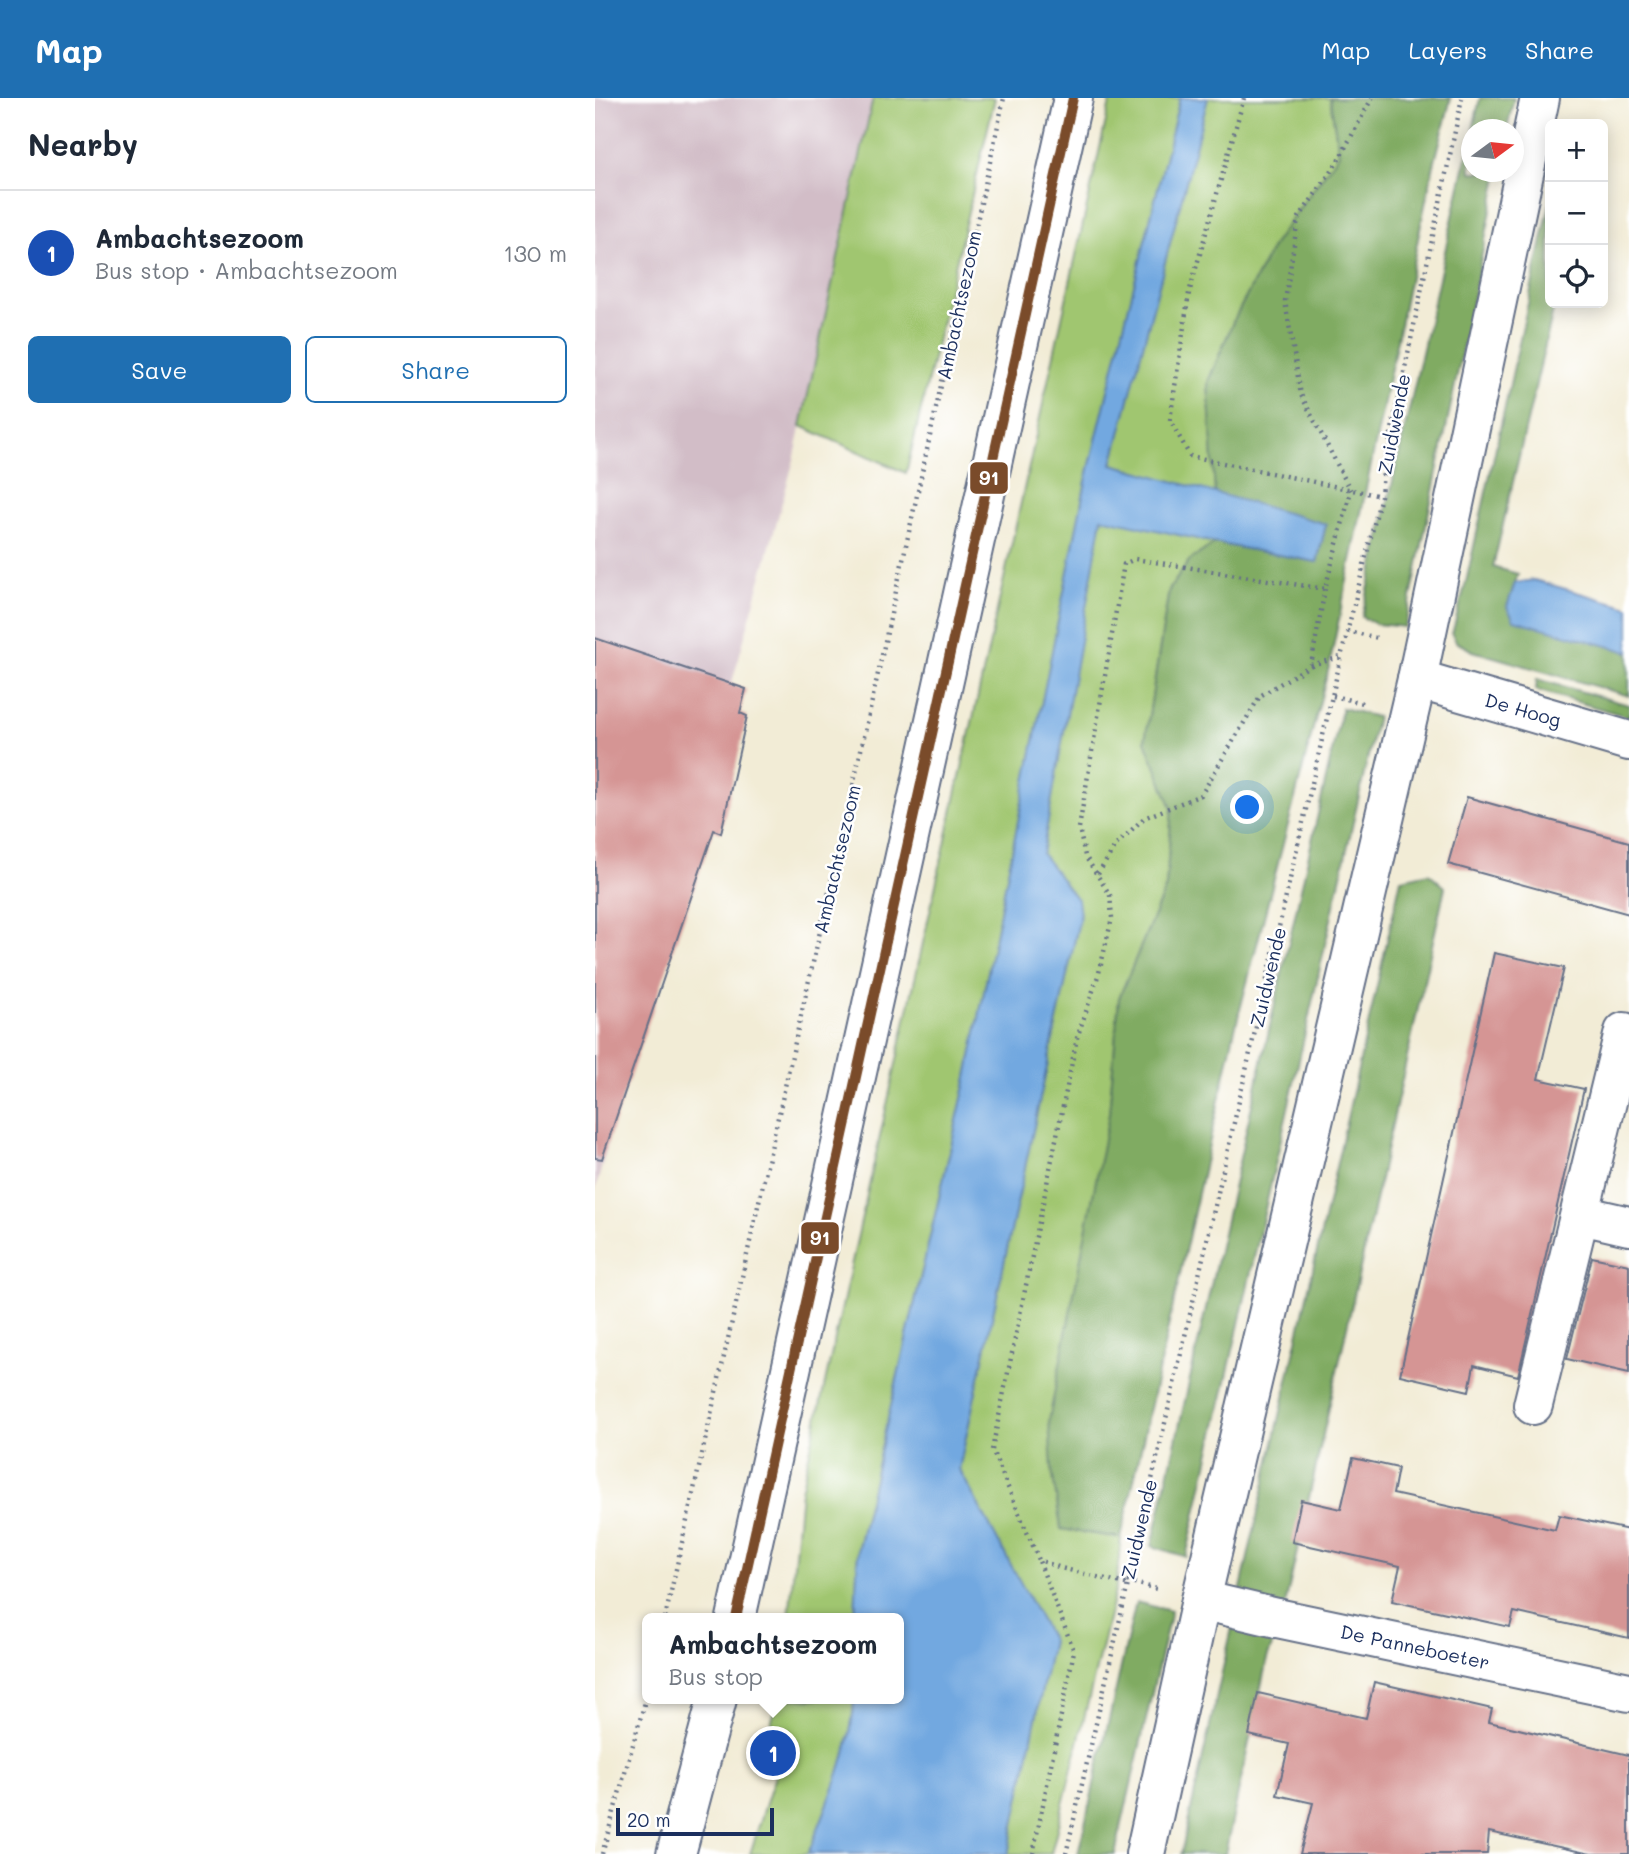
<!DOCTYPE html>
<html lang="en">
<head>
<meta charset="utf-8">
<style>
  body { margin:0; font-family:Mali,sans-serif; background:#f6f6f7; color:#1f2937 }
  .controls { position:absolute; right:21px; top:21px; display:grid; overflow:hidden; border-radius:10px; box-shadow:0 4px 18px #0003 }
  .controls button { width:63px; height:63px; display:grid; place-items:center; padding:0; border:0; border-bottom:2px solid #e0e1e3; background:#fff; color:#1f2937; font:35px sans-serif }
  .compass { position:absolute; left:866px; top:21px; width:63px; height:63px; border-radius:50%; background:#fff; box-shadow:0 4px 18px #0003; rotate:75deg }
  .scale { position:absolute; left:21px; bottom:18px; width:158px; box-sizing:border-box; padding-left:7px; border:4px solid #1b2f5e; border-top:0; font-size:19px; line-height:24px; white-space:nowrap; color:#1b2f5e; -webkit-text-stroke:5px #fff; paint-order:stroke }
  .you { position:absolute; left:653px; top:710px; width:24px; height:24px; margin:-18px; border:5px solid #fff; border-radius:50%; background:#1a73e8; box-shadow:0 0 0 10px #1a73e833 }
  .badge { display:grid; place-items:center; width:46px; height:46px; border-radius:50%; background:#1f6fb2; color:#fff; font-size:23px; font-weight:700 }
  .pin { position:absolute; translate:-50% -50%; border:4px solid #fff; box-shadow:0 2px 7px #0006 }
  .popup { position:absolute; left:47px; top:1515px; width:262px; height:91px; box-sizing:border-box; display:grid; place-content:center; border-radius:10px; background:#fff; filter:drop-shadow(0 2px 5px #0005); font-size:23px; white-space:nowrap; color:#747a83 }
  .popup b { font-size:26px; color:#1f2937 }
  .popup::after { content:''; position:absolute; left:50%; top:100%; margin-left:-14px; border:14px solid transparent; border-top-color:#fff }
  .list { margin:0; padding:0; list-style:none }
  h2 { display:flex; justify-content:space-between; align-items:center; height:91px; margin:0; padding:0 28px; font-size:30px }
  h2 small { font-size:23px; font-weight:400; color:#747a83 }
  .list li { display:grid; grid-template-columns:46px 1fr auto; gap:21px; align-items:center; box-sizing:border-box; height:126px; padding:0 28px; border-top:2px solid #e0e1e3 }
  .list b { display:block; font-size:26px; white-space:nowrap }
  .list p { margin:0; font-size:23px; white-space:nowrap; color:#747a83 }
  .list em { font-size:23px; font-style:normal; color:#747a83 }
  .actions { display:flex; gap:14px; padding:21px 28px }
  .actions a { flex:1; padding:16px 0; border:2px solid #1f6fb2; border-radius:10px; text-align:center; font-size:24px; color:#1f6fb2 }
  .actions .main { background:#1f6fb2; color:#fff }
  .icon { flex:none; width:38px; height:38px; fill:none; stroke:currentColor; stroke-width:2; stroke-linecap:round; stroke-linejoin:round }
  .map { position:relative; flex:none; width:1034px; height:1756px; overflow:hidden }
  header { display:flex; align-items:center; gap:42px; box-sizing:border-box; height:98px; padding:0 35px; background:#1f6fb2; color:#fff }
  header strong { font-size:33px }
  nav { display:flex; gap:38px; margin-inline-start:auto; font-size:24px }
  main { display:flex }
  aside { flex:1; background:#fff }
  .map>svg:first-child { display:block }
  .industrial { fill:#d2bdc7 }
  .green { fill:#a0c670; stroke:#5e7a67; stroke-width:2 }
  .forest { fill:#80ab62; stroke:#4e6d60; stroke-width:2 }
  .water { fill:#72a8e0; stroke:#466c9f; stroke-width:2 }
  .building { fill:#d59594 }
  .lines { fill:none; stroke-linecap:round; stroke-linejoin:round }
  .pedestrian-casing { stroke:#667188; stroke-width:42 }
  .minor-casing { stroke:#667188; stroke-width:42 }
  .tertiary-casing { stroke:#667188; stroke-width:42 }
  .path { stroke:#667188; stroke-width:4.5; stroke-dasharray:2 5; stroke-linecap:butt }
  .pedestrian { stroke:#fff; stroke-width:38 }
  .minor { stroke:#fff; stroke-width:38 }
  .tertiary { stroke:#fff; stroke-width:38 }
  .bus-1-casing { stroke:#fff; stroke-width:16 }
  .bus-1 { stroke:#7a4b2a; stroke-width:10 }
  .labels { text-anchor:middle; stroke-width:5; stroke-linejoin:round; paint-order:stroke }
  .street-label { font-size:19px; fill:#1b2f5e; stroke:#fff }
  .line-badge { stroke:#fff; stroke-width:2.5 }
  .badge-label { font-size:19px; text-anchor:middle; font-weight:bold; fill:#fff }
</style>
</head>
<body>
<header>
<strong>Map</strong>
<nav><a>Map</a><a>Layers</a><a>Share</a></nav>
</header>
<main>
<aside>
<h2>Nearby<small></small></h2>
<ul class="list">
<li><span class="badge" style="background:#1a4fb4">1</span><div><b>Ambachtsezoom</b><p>Bus stop · Ambachtsezoom</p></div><em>130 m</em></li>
</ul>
<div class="actions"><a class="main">Save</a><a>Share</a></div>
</aside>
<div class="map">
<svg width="1034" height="1756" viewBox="0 0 1034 1756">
  <rect width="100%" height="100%" fill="#fff"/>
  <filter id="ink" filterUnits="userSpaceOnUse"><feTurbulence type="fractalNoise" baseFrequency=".0143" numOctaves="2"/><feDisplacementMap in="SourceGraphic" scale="14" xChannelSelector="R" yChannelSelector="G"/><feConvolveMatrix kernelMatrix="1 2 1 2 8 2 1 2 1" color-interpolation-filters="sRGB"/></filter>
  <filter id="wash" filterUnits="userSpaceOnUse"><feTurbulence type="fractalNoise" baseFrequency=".00686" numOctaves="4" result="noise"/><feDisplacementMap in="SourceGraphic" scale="28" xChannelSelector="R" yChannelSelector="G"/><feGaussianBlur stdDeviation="1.57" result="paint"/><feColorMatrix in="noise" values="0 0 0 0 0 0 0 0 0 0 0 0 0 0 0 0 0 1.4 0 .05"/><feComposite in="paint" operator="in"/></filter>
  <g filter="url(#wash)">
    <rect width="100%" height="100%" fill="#f2ecd6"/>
    <polygon class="industrial" points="0,0 278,0 200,358 97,728 0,1094"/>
    <g class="green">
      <polygon points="278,0 400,0 311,375 206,328"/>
      <polygon points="516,0 585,0 491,383 372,979 263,1449 260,1520 194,1520 206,1393"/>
      <polygon points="613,0 735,0 744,56 680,144 639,222 613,284 620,396 517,366"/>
      <polygon points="507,419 620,445 594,463 574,492 550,643 577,709 571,789 524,900 514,1016 466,1431 526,1440 521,1489 456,1756 413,1756 457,1543 364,1371 485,818 483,803 447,756"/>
      <path d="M183,1601H259C258,1650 231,1710 213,1756H155L194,1633L176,1626Z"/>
    </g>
    <g class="forest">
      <polygon points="735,0 856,0 835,83 734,569 639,935 526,1440 466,1431 457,1372 454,1322 514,1016 524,900 571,789 577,710 550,643 574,492 594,463 620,445 722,464 731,427 620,396 613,284 639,222 680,144 744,56"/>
      <polygon points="885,0 919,0 912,31 878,31"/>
      <polygon points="876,39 876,74 904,74 810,529 781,526 767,519"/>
      <polygon points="955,106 955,205 960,205 898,469 923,476 912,509 920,522 1034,554 1034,598 878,553 861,544 857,536 871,484"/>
      <polygon points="942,581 1034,607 1034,619 941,592"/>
      <polygon points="747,610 782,619 591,1459 557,1448"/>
      <polygon points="834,775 850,789 687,1521 672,1561 630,1756 586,1756 806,781"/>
      <polygon points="541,1504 576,1513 520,1756 483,1756"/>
    </g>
    <g class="water">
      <path d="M585,0H613L517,366L731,426L722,464L620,445L507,420L447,756L483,803L485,818L364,1371L457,1543L413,1756H213C231,1710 258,1650 259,1601H304V1520H260L263,1450L372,979L491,383Z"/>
      <polygon points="939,482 1034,509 1034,554 919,522 912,509 920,485"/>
    </g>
    <g id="blocks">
      <g class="building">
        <polygon points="0,540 151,591 145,615 152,618 126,735 119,732 7,1061 0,1060"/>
        <polygon points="872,699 1034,744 1034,816 853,766"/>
        <polygon points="899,855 969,870 943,981 989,991 923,1278 879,1267 874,1293 805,1277"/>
        <polygon points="997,1159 1034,1167 1034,1275 972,1261"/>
        <polygon points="758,1360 803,1370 798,1396 960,1432 964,1417 1034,1432 1034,1540 919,1514 915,1529 797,1503 805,1468 697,1444 706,1402 746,1411"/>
        <polygon points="779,1584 897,1611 894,1624 1034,1657 1034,1756 996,1756 894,1734 892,1756 705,1756 718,1705 682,1697 694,1646 654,1637 663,1595 771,1620"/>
      </g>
    </g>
  </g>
  <g filter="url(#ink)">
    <use href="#blocks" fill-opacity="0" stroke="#667188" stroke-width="2"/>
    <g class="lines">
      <defs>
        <polyline id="pedestrian" points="606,1502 682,1520"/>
        <g id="minor">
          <polyline points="822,581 1034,643"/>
          <polyline points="986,1117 1034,1128"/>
          <polyline points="938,1307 1029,934"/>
          <polyline points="682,1520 1034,1594"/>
          <polyline points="550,1756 606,1502 822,581 945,0"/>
        </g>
        <g id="tertiary">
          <polyline points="141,1520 478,0"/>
          <polyline points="81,1756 122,1601"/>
        </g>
      </defs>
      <use href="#pedestrian" class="pedestrian-casing"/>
      <use href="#minor" class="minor-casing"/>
      <use href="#tertiary" class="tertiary-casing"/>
      <g class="path">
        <polyline points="649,0 594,195 575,322 595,358 786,398"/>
        <polyline points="752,533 783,540"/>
        <polyline points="716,567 746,559"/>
        <polyline points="738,598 768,605"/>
        <polyline points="503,776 521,747 549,720 606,697 665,598 716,567 730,491"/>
        <polyline points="532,1483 562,1491"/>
        <polyline points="531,1486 466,1470 444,1462 397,1352 482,940 504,875 517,820 515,797 490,758 484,730 529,466 540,461 730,491 756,393 706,297 690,203 703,121 742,65 777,0"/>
        <polyline points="70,1520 275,612 409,0"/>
        <polyline points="7,1756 52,1597"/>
        <polyline points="438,1756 479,1553 444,1463"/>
        <polyline points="471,1756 746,559 786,398 788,374 867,0"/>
      </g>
      <use href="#pedestrian" class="pedestrian"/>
      <use href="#minor" class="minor"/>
      <use href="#tertiary" class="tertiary"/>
      <defs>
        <polyline id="bus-1" points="141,1520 478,0"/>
      </defs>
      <use href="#bus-1" class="bus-1-casing"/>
      <use href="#bus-1" class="bus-1"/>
    </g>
  </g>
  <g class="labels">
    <g class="street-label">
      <text transform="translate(364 207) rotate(-78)" y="7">Ambachtsezoom</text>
      <text transform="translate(799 326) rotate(-79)" y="7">Zuidwende</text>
      <text transform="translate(928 612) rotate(16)" y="7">De Hoog</text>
      <text transform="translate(242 761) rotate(-77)" y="7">Ambachtsezoom</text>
      <text transform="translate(673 879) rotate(-77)" y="7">Zuidwende</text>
      <text transform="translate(544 1431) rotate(-77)" y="7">Zuidwende</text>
      <text transform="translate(820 1549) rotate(12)" y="7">De Panneboeter</text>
    </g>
  </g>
  <g class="line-badge">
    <rect x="374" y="363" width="40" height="34" rx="7" fill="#7a4b2a"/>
    <rect x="205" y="1123" width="40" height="34" rx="7" fill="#7a4b2a"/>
  </g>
  <g class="badge-label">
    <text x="394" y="387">91</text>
    <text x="225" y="1147">91</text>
  </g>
</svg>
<div class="controls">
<button>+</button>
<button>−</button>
<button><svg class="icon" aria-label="locate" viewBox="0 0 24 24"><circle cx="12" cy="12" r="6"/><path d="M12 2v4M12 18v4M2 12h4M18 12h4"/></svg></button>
</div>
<svg class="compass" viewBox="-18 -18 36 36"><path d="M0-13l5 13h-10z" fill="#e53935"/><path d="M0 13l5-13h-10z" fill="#747a83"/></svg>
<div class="scale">20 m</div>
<div class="you"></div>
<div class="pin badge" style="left:178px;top:1655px;background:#1a4fb4">1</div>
<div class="popup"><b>Ambachtsezoom</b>Bus stop</div>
</div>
</main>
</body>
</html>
